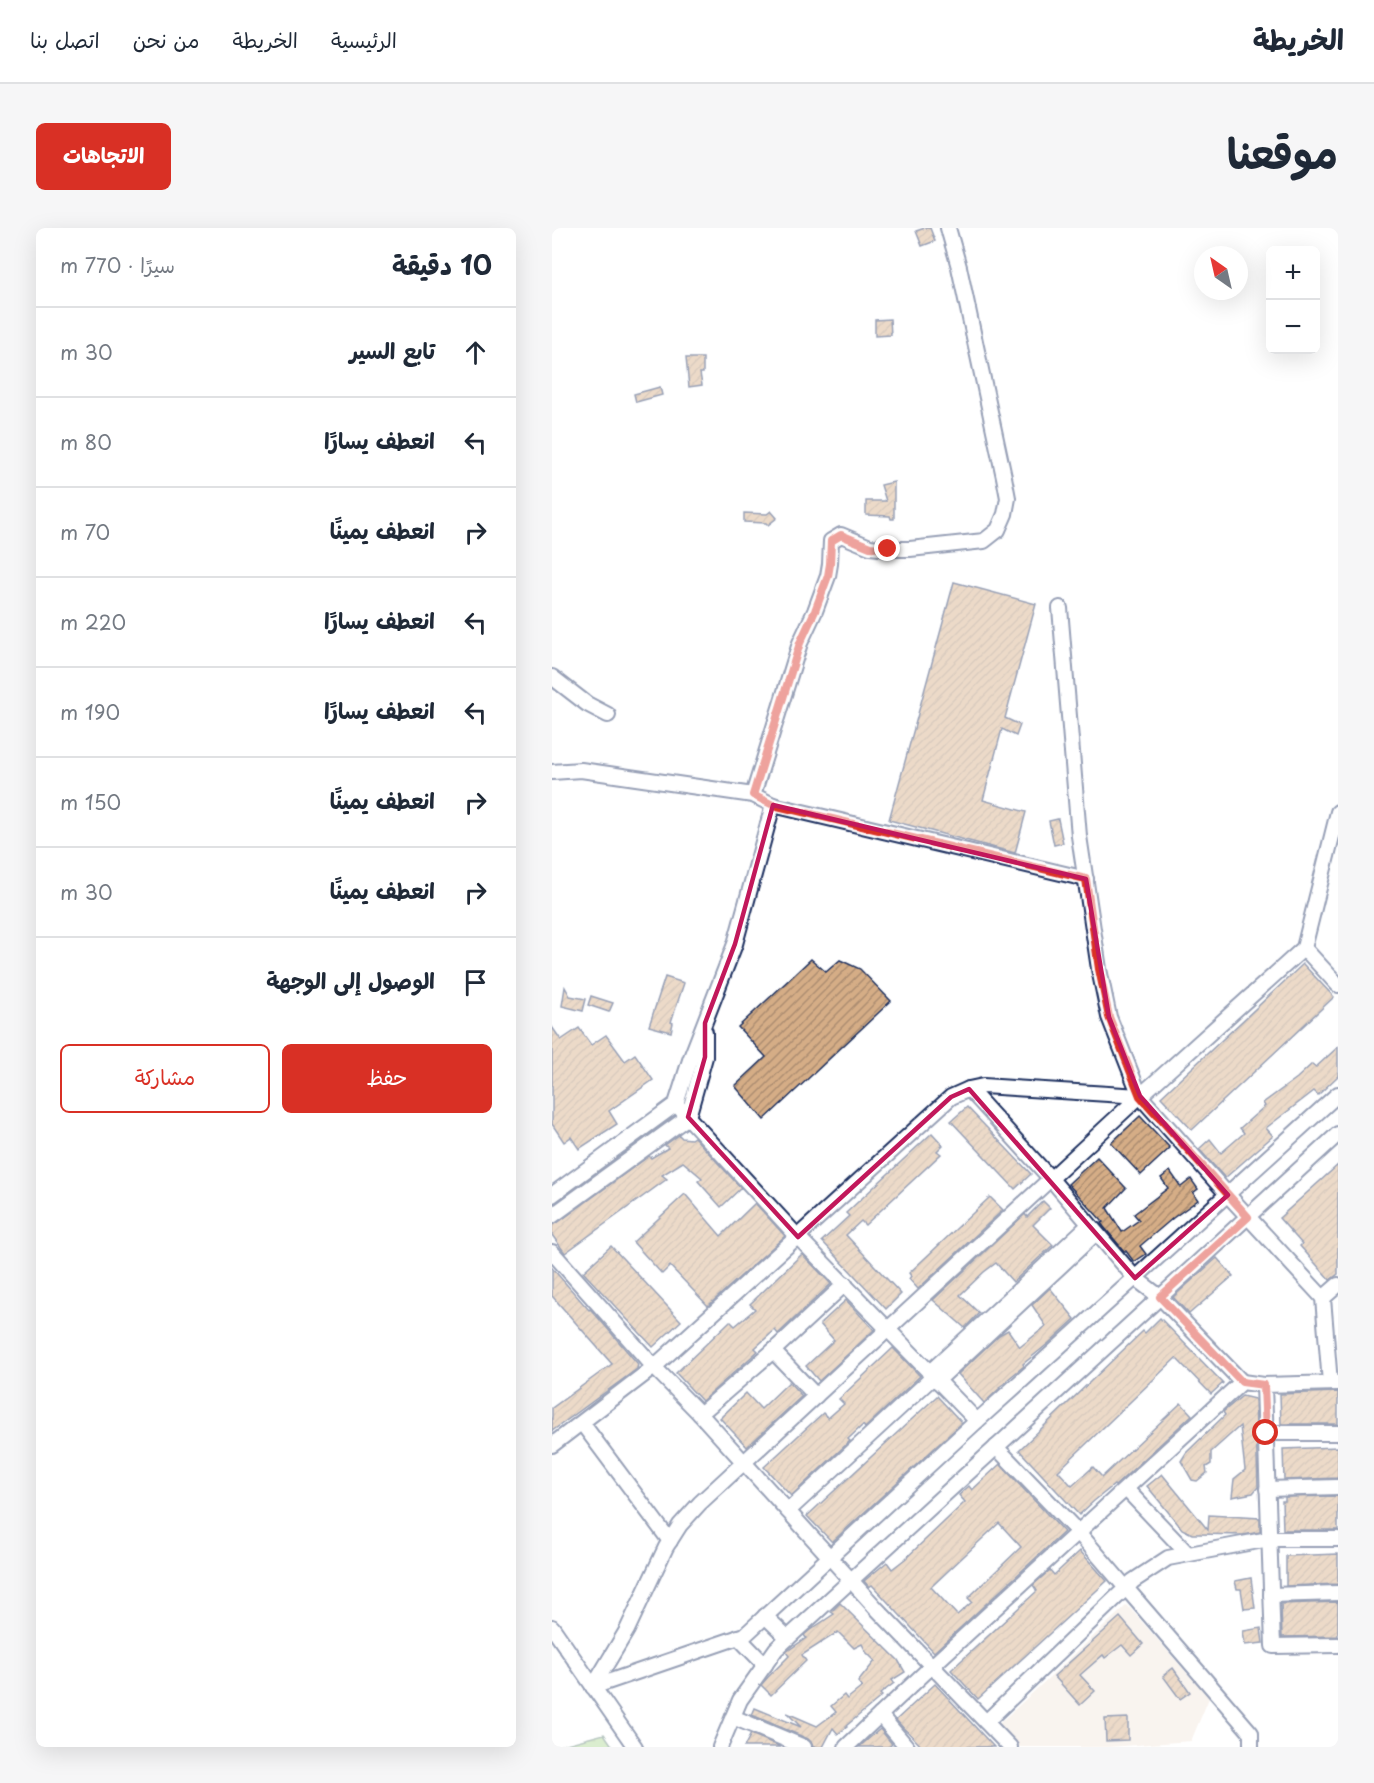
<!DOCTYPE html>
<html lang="ar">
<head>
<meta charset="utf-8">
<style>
  body { margin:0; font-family:"Playpen Sans","Playpen Sans Arabic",sans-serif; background:#f6f6f7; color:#1f2937; direction:rtl }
  .controls { position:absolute; right:18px; top:18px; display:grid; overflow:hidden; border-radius:9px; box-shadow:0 6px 24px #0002 }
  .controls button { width:54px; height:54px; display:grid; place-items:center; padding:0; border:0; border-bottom:2px solid #e0e1e3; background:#fff; color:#1f2937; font:30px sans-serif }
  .compass { position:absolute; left:642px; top:18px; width:54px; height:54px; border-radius:50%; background:#fff; box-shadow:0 6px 24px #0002; rotate:326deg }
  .stop { position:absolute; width:18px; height:18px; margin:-14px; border:4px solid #d93025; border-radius:50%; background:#fff }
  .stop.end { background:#d93025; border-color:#fff; box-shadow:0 2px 6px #0008 }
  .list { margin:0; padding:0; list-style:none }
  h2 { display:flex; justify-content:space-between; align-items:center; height:78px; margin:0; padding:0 24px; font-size:26px }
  h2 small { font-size:20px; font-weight:400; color:#747a83 }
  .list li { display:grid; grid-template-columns:39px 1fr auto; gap:18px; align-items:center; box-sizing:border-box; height:90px; padding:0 24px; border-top:2px solid #e0e1e3 }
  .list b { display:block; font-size:22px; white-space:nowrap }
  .list em { font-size:20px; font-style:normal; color:#747a83 }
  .actions { display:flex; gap:12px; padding:18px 24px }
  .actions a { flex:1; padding:14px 0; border:2px solid #d93025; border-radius:9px; text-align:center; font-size:21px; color:#d93025 }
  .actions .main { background:#d93025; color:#fff }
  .icon { flex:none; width:33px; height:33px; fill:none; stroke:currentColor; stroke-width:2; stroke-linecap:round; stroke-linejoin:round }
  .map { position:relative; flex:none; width:786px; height:1519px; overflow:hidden; direction:ltr; border-radius:9px }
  header { display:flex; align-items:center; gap:36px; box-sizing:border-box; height:84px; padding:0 30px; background:#fff; border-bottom:2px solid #e0e1e3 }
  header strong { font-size:28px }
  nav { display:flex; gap:33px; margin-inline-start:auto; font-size:21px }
  .intro { display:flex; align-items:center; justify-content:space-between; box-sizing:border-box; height:144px; padding:0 36px }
  h1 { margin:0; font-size:42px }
  .button { padding:15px 27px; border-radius:9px; background:#d93025; color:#fff; font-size:21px; font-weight:700 }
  main { display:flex; gap:36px; padding:0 36px }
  aside { flex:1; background:#fff; border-radius:9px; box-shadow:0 6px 24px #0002 }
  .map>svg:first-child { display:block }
  .built { fill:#f2e6db }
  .forest { fill:url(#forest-firs); stroke:#648379; stroke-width:1.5 }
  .building { fill:url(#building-hatch); stroke:#1b2f5e; stroke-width:1.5; fill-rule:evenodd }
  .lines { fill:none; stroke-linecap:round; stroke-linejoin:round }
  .minor-casing { stroke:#1b2f5e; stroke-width:18 }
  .minor { stroke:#fff; stroke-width:14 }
  .route { stroke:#d93025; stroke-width:8 }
  .marked { fill:none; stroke:#c2185b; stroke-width:4.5; stroke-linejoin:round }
</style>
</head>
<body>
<header>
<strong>الخريطة</strong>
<nav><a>الرئيسية</a><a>الخريطة</a><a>من نحن</a><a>اتصل بنا</a></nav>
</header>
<div class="intro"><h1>موقعنا</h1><a class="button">الاتجاهات</a></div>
<main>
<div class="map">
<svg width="786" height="1519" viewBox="0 0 786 1519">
  <defs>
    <pattern id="forest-firs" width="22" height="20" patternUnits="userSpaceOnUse" patternTransform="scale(1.5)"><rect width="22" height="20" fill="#aed794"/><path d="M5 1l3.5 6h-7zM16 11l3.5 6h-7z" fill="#95b982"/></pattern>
    <pattern id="building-hatch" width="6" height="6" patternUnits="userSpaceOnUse" patternTransform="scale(1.5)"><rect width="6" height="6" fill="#d5ad86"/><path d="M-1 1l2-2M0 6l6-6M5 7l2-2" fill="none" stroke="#ac8d71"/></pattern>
  </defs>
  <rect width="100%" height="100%" fill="#fff"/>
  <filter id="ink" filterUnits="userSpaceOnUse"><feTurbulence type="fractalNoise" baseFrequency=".0167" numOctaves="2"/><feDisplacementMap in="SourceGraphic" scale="12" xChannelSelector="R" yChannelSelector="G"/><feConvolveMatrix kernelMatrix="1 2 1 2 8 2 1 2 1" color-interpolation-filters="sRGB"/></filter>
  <g filter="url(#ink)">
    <polygon class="built" points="575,1377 657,1470 639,1513 557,1519 468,1519 447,1496"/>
    <polygon class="forest" points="52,1506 61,1519 3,1519"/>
    <g class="building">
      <polygon points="373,0 378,0 383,13 370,18 364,3"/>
      <polygon points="338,91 339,107 323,108 323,92"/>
      <polygon points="134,130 151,130 151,145 148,145 150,157 137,159"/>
      <polygon points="108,159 110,167 84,174 82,166"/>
      <polygon points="342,254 342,291 339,291 338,288 314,287 314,273 334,273 329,257"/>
      <polygon points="219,283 225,290 216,297 214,295 192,294 192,285 215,286"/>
      <polygon points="402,354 484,376 453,490 468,497 464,508 450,501 431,572 474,584 463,625 337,592"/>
      <polygon points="506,591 511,615 502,617 497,593"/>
      <polygon points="259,731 274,744 288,732 308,741 339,773 212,892 183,858 214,829 186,799"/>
      <polygon points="751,736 782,769 640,902 609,869"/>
      <polygon points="113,749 132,755 119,794 121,795 119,804 97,798"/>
      <polygon points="13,759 18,768 34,771 31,783 10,778"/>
      <polygon points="39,768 61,775 57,784 36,777"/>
      <polygon points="0,799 9,812 27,800 39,817 54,807 73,833 83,826 101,852 57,883 65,896 27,921 19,909 12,914 0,896"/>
      <polygon points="786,819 786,848 766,867 762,863 714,900 721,908 673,950 647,921 658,911 669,925 692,905 688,900 713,878 711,875 745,850 760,836 764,839"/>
      <polygon points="415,879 479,946 463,961 399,893"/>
      <polygon points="588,888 618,920 589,947 559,915"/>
      <polygon points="380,905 391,917 385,923 389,926 313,997 309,993 294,1007 349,1066 334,1081 270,1013 297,988 294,985"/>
      <polygon points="127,907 130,910 139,911 142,909 189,960 169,979 146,953 150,950 131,934 110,947 115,951 13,1025 0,1007 0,997 5,995 97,928 99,930 116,920 113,917"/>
      <polygon points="545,929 574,960 555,980 570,1004 587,992 582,986 616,960 609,950 618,943 629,959 639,951 646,961 641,965 646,972 621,990 588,1018 594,1026 582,1034 574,1023 572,1023 552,999 549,995 551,994 516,956"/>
      <polygon points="786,937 786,1046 778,1052 748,1018 750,1016 727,990"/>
      <polygon points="133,966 169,1008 203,975 233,1008 156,1078 118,1038 110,1046 81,1014"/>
      <polygon points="438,969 451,982 366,1061 357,1051 359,1048 357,1045"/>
      <polygon points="491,973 498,980 481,997 501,1017 461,1054 444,1035 432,1044 408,1067 427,1085 413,1100 381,1072 473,986 475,989"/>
      <polygon points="59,1018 129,1093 101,1119 31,1044"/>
      <polygon points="250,1026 279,1056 226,1106 223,1102 203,1120 206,1123 150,1173 124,1145 178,1093 183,1098 203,1081 198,1076"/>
      <polygon points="665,1030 681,1048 637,1086 621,1069"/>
      <polygon points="0,1040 37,1082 38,1081 42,1085 86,1136 85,1141 0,1203 0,1180 60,1136 0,1068"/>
      <polygon points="498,1060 523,1091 497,1115 471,1136 472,1138 455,1152 456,1153 447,1159 448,1160 432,1175 406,1146 447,1107 456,1102 468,1119 494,1098 480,1077"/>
      <polygon points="294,1072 322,1102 267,1153 254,1138 282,1112 268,1096"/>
      <polygon points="608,1090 671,1155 659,1166 624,1130 506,1243 520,1258 541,1239 550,1249 629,1175 640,1187 563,1258 562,1257 542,1273 527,1287 467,1222 591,1103 593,1105"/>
      <polygon points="341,1120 368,1148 313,1200 311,1197 296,1211 298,1213 239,1268 212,1239 271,1185 276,1190 292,1176 287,1171"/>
      <polygon points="237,1154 250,1168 195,1219 168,1190 194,1165 209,1181"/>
      <polygon points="786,1164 786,1196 729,1196 728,1166"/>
      <polygon points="385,1168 410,1195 280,1314 255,1288"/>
      <polygon points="690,1168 703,1171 706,1259 701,1265 680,1269 682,1251 693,1242 688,1198 659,1224 659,1236 654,1239 655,1245 645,1253 640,1252 629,1233 634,1225 673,1187 671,1184"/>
      <polygon points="786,1219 786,1250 732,1252 731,1221"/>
      <path d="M448,1236L512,1304L382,1424L320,1357L317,1359L312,1353L335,1334L340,1341L353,1331L413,1274L407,1267L417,1258L420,1262ZM447,1295L469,1319L416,1370L420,1374L405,1387L379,1359Z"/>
      <polygon points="610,1246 656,1302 657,1287 708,1290 708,1304 691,1307 647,1306 640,1306 630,1301 595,1258"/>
      <polygon points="786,1268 786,1302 731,1302 730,1273 733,1273 733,1269"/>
      <polygon points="528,1323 555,1353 426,1471 399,1442 485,1363 481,1357 498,1342 502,1347"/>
      <polygon points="786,1326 786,1356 734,1358 734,1328"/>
      <polygon points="699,1350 703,1380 692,1381 689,1361 685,1361 683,1353"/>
      <polygon points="786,1374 786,1408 730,1409 729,1376"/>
      <polygon points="288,1375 346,1432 353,1444 340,1452 342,1455 328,1466 330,1468 294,1498 295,1499 286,1506 281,1500 271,1519 261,1519 259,1514 256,1511 200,1487 203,1480 249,1499 235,1485 265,1498 284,1484 279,1478 292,1467 295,1471 310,1459 306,1454 323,1433 314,1424 310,1416 302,1420 286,1404 250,1427 254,1433 219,1467 209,1457 216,1449 237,1428 234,1424 254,1410 252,1407 258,1402 282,1386 279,1384"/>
      <polygon points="568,1389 591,1416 579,1427 570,1417 553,1430 551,1427 528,1447 543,1463 528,1477 502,1448"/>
      <polygon points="709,1400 711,1415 693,1417 691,1403"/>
      <polygon points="621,1440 638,1464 628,1471 611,1448"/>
      <polygon points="383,1456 442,1519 370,1519 355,1503 354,1503 344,1492"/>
      <polygon points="576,1490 576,1512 554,1513 553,1491"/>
      <polygon points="328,1501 340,1516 337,1519 307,1519"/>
      <polygon points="199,1506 229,1519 192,1519"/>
    </g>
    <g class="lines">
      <defs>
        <g id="minor">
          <polyline points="508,380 527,608 547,741 557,789 588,868 676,967 771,1070 778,1155"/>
          <polyline points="0,449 35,476 56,487"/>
          <polyline points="0,544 29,542 201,567 221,577"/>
          <polyline points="201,567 248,415 263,383 276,348 278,336 279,313 289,307 318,319 336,321 358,321 432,313 446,302 453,286 456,270 452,249 407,39 396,0"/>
          <polyline points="752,720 786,757"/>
          <polyline points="417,861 499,951 583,1050 608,1069 690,1154"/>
          <polyline points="124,876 246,1009 425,1193"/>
          <polyline points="0,967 124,876 138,832 183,716 221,577 534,651"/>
          <polyline points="0,988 136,889 153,829 153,804"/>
          <polyline points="0,1024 102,1139 148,1186 324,1380 458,1519"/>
          <polyline points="771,1070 786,1057"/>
          <polyline points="221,1123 264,1168"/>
          <polyline points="377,1145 537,997"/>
          <polyline points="385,1153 544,1005"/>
          <polyline points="785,1155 712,1157 721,1418 786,1417"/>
          <polyline points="148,1186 221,1123 293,1056"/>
          <polyline points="30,1195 118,1313"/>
          <polyline points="714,1205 786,1205"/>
          <polyline points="0,1217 102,1139 399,869 417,861 431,858 588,868"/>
          <polyline points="574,1261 636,1326"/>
          <polyline points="715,1261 786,1259"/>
          <polyline points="236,1283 381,1149"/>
          <polyline points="719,1367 786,1365"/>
          <polyline points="213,1388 236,1410"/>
          <polyline points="0,1399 83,1519"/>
          <polyline points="186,1409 213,1437"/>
          <polyline points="41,1459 75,1402 114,1319 128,1297 148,1275 588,868 752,720 786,584"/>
          <polyline points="41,1459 193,1407 425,1193 786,866"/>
          <polyline points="328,1487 355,1519"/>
          <polyline points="181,1489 252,1519"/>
          <polyline points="434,1494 574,1360 526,1304 444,1219"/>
          <polyline points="168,1519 188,1472 224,1421 786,906"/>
          <polyline points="294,1519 380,1438 690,1154 712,1157"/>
          <polyline points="699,1519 699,1505 574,1360 581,1353 616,1330 717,1311 786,1311"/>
        </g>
      </defs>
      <use href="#minor" class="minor-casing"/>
      <use href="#minor" class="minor"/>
    </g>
  </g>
  <g class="lines" filter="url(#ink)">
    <polyline class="route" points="336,321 318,319 289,307 279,313 278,336 276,348 263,383 248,415 201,567 221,577 534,651 547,741 557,789 588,868 696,989 608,1069 690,1154 712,1157 714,1205"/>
  </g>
  <path d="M0 0H786V1519H0ZM221,577L534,651L557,789L588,868L676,967L583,1050L417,861L399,869L246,1009L136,889L153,829V795L183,716Z" fill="#fff" fill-opacity=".55" fill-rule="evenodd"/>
  <path class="marked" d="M221,577L534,651L557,789L588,868L676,967L583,1050L417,861L399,869L246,1009L136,889L153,829V795L183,716Z"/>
</svg>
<div class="controls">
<button>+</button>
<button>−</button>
</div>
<svg class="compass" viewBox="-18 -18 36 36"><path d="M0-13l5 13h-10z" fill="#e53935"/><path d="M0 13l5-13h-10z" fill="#747a83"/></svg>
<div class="stop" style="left:714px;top:1205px"></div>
<div class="stop end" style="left:336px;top:321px"></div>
</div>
<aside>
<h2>10 دقيقة<small>سيرًا · 770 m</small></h2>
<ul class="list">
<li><svg class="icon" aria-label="ahead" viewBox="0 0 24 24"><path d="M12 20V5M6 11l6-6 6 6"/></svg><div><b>تابع السير</b></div><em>30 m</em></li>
<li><svg class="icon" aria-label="left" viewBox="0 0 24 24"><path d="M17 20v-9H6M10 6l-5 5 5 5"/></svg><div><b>انعطف يسارًا</b></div><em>80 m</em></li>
<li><svg class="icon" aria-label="right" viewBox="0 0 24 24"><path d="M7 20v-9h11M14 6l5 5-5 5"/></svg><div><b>انعطف يمينًا</b></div><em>70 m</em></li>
<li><svg class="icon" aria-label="left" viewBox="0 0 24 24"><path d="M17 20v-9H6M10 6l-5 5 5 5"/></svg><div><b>انعطف يسارًا</b></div><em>220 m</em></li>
<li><svg class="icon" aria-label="left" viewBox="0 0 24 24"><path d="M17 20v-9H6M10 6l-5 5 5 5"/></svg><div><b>انعطف يسارًا</b></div><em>190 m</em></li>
<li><svg class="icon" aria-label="right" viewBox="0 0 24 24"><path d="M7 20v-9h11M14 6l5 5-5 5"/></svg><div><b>انعطف يمينًا</b></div><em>150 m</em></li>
<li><svg class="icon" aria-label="right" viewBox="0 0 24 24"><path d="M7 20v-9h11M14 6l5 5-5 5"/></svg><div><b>انعطف يمينًا</b></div><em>30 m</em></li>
<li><svg class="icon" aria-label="arrive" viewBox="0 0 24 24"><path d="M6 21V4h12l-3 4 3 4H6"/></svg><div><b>الوصول إلى الوجهة</b></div></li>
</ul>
<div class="actions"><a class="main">حفظ</a><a>مشاركة</a></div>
</aside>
</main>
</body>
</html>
